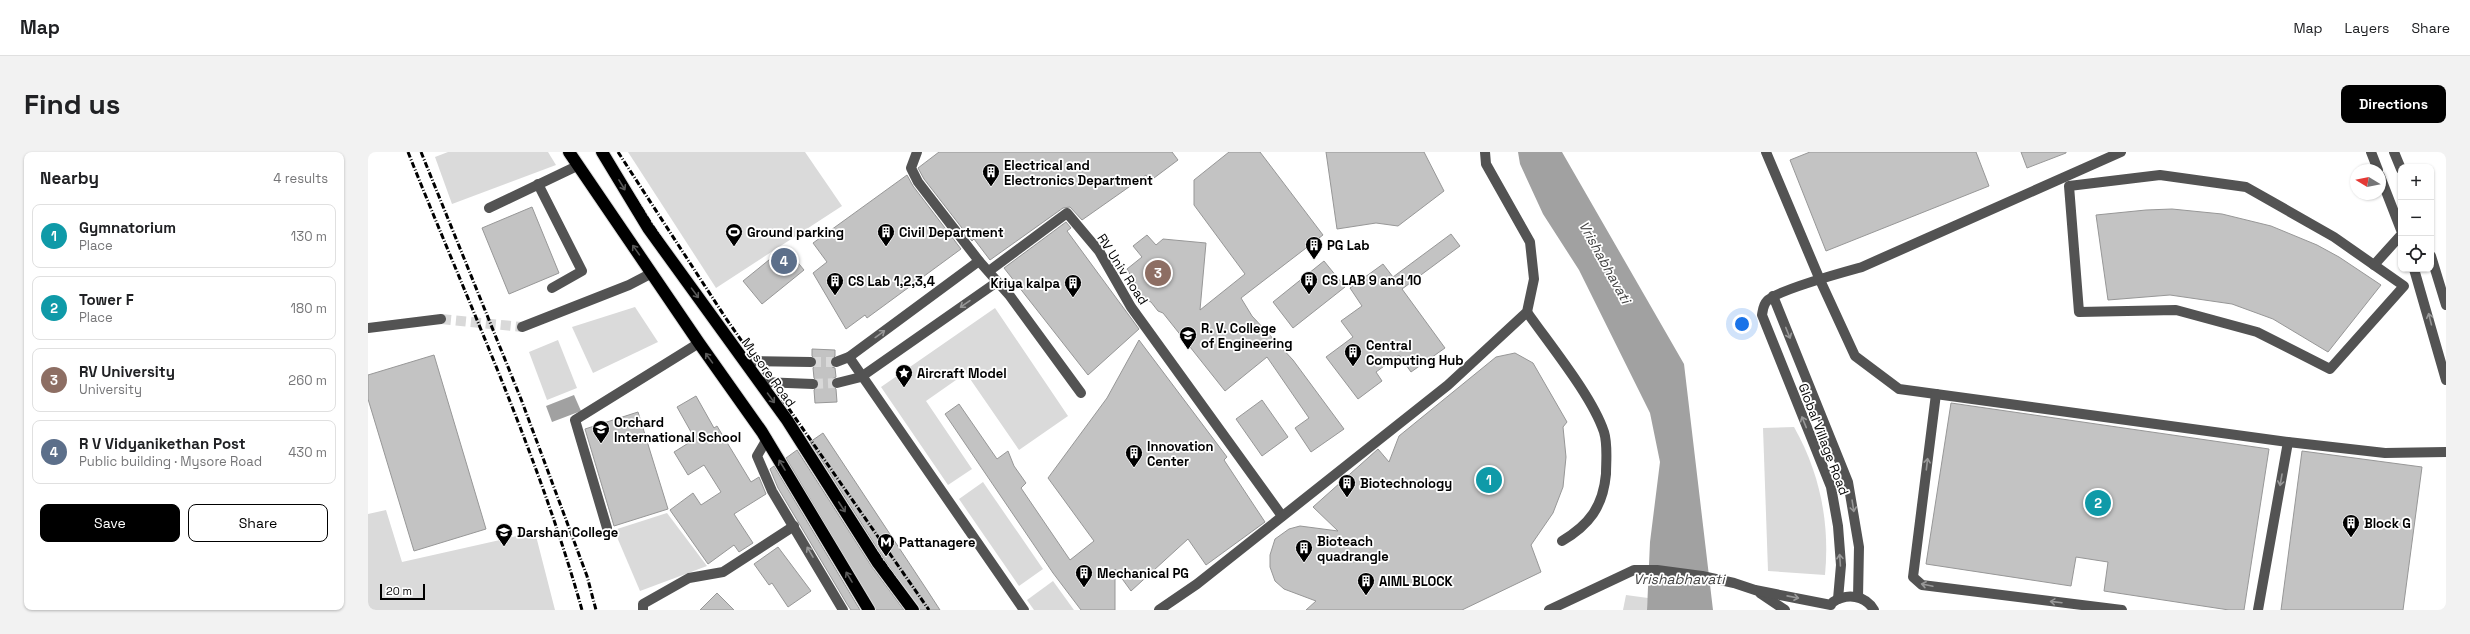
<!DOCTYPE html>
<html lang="en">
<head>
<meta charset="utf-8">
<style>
  body { margin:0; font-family:"Space Grotesk",sans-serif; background:#f2f2f2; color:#202124 }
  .controls { position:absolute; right:12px; top:12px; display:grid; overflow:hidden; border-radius:8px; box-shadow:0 1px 3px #0004 }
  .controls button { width:36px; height:36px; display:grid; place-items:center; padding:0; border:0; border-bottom:1px solid #e0e0e0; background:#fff; color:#202124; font:20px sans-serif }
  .compass { position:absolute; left:1982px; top:12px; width:36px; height:36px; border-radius:50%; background:#fff; box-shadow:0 1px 3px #0004; rotate:280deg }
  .scale { position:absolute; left:12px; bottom:10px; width:45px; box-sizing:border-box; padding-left:4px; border:2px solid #000; border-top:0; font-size:11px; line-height:14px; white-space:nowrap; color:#000; -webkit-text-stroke:3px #fff; paint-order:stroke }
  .you { position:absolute; left:1374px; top:172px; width:14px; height:14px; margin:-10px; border:3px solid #fff; border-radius:50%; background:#1a73e8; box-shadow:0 0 0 6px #1a73e833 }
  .badge { display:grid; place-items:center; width:26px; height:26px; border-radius:50%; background:#000; color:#fff; font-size:13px; font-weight:700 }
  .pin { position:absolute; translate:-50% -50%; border:2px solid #fff; box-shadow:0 1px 4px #0006 }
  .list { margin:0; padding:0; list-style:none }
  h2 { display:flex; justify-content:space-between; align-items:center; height:52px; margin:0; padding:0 16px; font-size:17px }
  h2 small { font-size:13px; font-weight:400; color:#757577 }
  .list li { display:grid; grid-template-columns:26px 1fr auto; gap:12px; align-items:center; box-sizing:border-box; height:64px; margin:0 8px 8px; padding:0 8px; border:1px solid #e0e0e0; border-radius:8px }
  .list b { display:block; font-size:15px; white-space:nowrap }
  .list p { margin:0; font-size:13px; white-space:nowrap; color:#757577 }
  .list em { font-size:13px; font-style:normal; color:#757577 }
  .actions { display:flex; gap:8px; padding:12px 16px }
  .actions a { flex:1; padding:9px 0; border:1px solid #000; border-radius:8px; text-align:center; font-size:14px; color:#000 }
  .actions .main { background:#000; color:#fff }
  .icon { flex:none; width:22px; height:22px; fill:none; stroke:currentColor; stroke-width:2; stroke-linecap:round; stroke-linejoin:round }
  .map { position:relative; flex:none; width:2078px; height:458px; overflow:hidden; border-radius:8px }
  header { display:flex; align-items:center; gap:24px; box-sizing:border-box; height:56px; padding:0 20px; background:#fff; border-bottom:1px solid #e0e0e0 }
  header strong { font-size:19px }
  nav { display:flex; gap:22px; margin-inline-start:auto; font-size:14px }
  .intro { display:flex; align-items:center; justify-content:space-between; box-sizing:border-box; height:96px; padding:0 24px }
  h1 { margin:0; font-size:28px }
  .button { padding:10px 18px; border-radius:8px; background:#000; color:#fff; font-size:14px; font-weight:700 }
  main { display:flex; gap:24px; padding:0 24px }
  aside { flex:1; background:#fff; border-radius:8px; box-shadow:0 1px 3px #0004 }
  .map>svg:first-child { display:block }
  .green { fill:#dadada }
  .water { fill:#a1a1a1 }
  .building { fill:#c3c3c3; stroke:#979797 }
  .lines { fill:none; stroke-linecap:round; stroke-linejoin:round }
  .minor-tunnel { stroke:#d9d9d9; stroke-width:10; stroke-dasharray:10 5; stroke-linecap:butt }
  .highway-casing { stroke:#dbdbdb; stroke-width:14 }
  .minor { stroke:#535353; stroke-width:10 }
  .highway { stroke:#000; stroke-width:12 }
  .rail { stroke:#000; stroke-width:3; stroke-dasharray:6 2 1 2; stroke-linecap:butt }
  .oneway { stroke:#595959 }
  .oneway2 { stroke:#989898 }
  .labels { text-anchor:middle; stroke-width:3.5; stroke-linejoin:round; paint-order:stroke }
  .poi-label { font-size:13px; font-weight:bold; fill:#000; stroke:#fff; text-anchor:start }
  .street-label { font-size:13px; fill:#000; stroke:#fff }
  .water-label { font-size:14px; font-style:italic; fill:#424242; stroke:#fff }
</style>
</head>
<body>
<header>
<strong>Map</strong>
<nav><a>Map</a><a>Layers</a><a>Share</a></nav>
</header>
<div class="intro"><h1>Find us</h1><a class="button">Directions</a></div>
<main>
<aside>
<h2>Nearby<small>4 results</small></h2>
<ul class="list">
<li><span class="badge" style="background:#0f9aa8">1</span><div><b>Gymnatorium</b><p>Place</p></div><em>130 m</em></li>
<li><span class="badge" style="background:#0f9aa8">2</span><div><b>Tower F</b><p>Place</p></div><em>180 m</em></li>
<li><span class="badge" style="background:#8d6e63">3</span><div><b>RV University</b><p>University</p></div><em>260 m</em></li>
<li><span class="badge" style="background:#5c6f8a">4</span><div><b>R V Vidyanikethan Post</b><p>Public building · Mysore Road</p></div><em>430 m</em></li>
</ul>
<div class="actions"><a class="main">Save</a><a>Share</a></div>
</aside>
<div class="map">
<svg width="2078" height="458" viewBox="0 0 2078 458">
  <rect width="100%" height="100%" fill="#fff"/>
  <g class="green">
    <polygon points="80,0 180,0 188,13 84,52 67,5"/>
    <polygon points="260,0 437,0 474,54 348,136"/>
    <polygon points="267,155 290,190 225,221 204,175"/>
    <polygon points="627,156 700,264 651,298 598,221 558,249 604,317 580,333 513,235"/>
    <polygon points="190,188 209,236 179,248 161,200"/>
    <path d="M1426,275C1452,321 1462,371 1457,423L1400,419L1395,276Z"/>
    <polygon points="615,330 675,417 651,434 591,347"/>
    <polygon points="18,358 34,410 167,380 187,458 0,458 0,362"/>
    <polygon points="299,361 339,414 272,439 246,378"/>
    <polygon points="685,429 706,458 666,458 659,448"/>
    <polygon points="1258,443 1280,446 1279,458 1255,458"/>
  </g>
  <g class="water">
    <polygon points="1150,0 1194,0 1316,212 1345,458 1279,458 1282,390 1292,310 1282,261 1211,118 1175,62 1152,12"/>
    <polygon points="206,243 213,259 184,270 178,254"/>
  </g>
  <g class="building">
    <polygon points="571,0 804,0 810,8 782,29 778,23 714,68 702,55 695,56 622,108 606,87 604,89 556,27 550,16"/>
    <polygon points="861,0 892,0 955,83 873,146 884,164 925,208 976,277 943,300 927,276 941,266 899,205 857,239 795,161 790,159 783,150 769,143 767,131 759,117 774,105 765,94 779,83 788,93 795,87 838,91 832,158 877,122 826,53 826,28"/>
    <polygon points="958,0 1056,0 1076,39 1030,74 1008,71 969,77"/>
    <polygon points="1442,0 1608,0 1621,34 1458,99 1422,8"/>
    <polygon points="1653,0 1698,0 1698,1 1659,16"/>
    <polygon points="539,23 545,34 593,97 499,166 497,163 478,177 445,121 459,110 445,91"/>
    <polygon points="164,55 191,121 141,142 114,76"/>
    <polygon points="1804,57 1854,62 1903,74 1949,93 1971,105 2013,133 1960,200 1905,167 1864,152 1802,143 1740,148 1728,63 1778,58"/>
    <polygon points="698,70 703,76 699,79 771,177 720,223 636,116"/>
    <polygon points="1083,82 1092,94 1034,137 1077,196 1043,220 1031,203 1008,220 1014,229 990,247 958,205 985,185 973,169 994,154 982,136 1015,112 1025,125"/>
    <polygon points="417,95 436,118 394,152 375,129"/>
    <polygon points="956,109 977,135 925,176 905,150"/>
    <polygon points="771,188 859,305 856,308 897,370 838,413 820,387 763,439 747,417 747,458 713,458 685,421 577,262 591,252 629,307 640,299 646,314 658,331 653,336 702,408 726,389 680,326 739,246"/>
    <polygon points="444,197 467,198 467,204 462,209 464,215 467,216 468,225 464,227 463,232 468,237 469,250 447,251 446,238 451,232 446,226 445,216 449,210 444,204"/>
    <polygon points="1147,201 1165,211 1199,270 1195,275 1198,305 1195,335 1185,361 1163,393 1173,420 1094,458 938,458 948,449 916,437 907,429 902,415 902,403 907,387 921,377 932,374 970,379 945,355 1010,297 1021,310 1031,284 1128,205"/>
    <polygon points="66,203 118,377 46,399 0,247 0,223"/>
    <polygon points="328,244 346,276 349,274 383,330 391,325 398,342 366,362 385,391 371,400 366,393 340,412 302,358 325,341 333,353 353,340 336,313 320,323 306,300 327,287 309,255"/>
    <polygon points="894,248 920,285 894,304 868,267"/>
    <polygon points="1583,251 1901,297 1876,458 1861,458 1736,439 1740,410 1708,405 1703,434 1558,412"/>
    <polygon points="270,260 300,357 246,374 217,277"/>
    <polygon points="455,281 559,438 572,458 552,458 516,407 442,290"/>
    <polygon points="429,298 504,415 536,458 508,458 418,306"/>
    <polygon points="1934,299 2054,315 2035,458 1913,458"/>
    <polygon points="406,314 492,458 483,458 479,452 410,336 402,317"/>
    <polygon points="410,395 443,439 420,455 404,431 401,433 386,412"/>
    <polygon points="349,441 366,458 332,458"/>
  </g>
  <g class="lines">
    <g class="minor-tunnel">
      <polyline points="73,167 154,175"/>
      <polyline points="443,210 468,210"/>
      <polyline points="445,232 469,231"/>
    </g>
    <defs>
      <g id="highway">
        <polyline points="201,0 331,191 394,280 501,458"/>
        <polyline points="234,0 280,76 419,268 510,411 545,458"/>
      </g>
    </defs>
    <use href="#highway" class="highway-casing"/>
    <g class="minor">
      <polyline points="549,0 543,16 550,30 611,109 642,144 713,241"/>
      <polyline points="1398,0 1452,128 1487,204 1531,237 1920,290 2017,301 2078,300"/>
      <polyline points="2003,0 2010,18"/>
      <polyline points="2026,0 2033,17"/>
      <polygon points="1792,23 1878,35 1966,85 2036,134 1962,217 1889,180 1808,158 1711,160 1701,34"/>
      <polyline points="2012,24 2033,78"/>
      <polyline points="170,32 214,119 184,136"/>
      <polyline points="121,56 209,14"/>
      <polyline points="2063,104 2078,153"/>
      <polyline points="2006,113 2033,83"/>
      <polyline points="2046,117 2078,228"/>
      <polyline points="621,119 699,61 731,99 763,155 914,364"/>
      <polyline points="1405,144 1480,330 1491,395 1490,445"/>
      <path d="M1159,160C1182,193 1224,244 1236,280C1240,293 1238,309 1238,322C1235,355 1221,373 1194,389"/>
      <polyline points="154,175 261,133 284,121"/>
      <polyline points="0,176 73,167"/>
      <polyline points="481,205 656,458"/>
      <polyline points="376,209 443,210"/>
      <polyline points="468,210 481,205 611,109"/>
      <polyline points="391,230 445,232"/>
      <polyline points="469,231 493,225 629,130"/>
      <polyline points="1568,242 1545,425 1554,433 1754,458"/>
      <polyline points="399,287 389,304 404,339 475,458"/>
      <polyline points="239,376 207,268 331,191"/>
      <polyline points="1392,441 1417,458"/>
      <path d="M1470,447L1473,413L1470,374L1463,335L1394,163C1395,158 1395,153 1399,149C1409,138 1476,120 1494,115L1753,0"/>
      <path d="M1465,450C1479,441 1497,443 1506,458"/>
      <polyline points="275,458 275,452 321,426 355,420 426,374"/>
      <polyline points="791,458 829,432 1080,233 1159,160 1166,127 1162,90 1118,12 1117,0"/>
      <polyline points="1181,458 1266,418 1289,418 1334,424 1366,431 1387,438 1463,453"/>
      <polyline points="1890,458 1920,290"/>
    </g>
    <use href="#highway" class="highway"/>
    <g class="rail">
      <path d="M40,0C100,151 170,301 214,458"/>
      <polyline points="53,0 153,247 219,424 228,458"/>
      <polyline points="237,0 347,171 549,458"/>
      <polyline points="250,0 357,165 561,458"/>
    </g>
  </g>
  <defs><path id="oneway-shaft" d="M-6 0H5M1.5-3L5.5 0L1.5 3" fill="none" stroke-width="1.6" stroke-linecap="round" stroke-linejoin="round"/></defs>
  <g class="oneway">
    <use href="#oneway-shaft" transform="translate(254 33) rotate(59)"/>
    <use href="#oneway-shaft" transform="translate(268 98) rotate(-125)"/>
    <use href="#oneway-shaft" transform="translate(327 141) rotate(54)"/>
    <use href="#oneway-shaft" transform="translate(341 206) rotate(-126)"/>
    <use href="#oneway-shaft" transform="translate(403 246) rotate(54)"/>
    <use href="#oneway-shaft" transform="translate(414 313) rotate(-121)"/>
    <use href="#oneway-shaft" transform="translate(474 355) rotate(57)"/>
    <use href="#oneway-shaft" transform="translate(481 425) rotate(-121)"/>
  </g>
  <g class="oneway2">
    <use href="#oneway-shaft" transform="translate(597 152) rotate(145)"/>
    <use href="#oneway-shaft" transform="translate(2062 167) rotate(-104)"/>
    <use href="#oneway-shaft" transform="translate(1420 181) rotate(68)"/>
    <use href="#oneway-shaft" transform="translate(512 182) rotate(-36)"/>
    <use href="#oneway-shaft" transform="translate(1436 270) rotate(-112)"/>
    <use href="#oneway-shaft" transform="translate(1559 312) rotate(-83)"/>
    <use href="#oneway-shaft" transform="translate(1913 328) rotate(100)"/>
    <use href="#oneway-shaft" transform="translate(1485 354) rotate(81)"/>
    <use href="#oneway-shaft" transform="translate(442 400) rotate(-120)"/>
    <use href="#oneway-shaft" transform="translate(1472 408) rotate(-94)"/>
    <use href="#oneway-shaft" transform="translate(1559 433) rotate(-168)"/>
    <use href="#oneway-shaft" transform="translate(1425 445) rotate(11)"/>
    <use href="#oneway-shaft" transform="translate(1688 450) rotate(-173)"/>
  </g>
  <defs>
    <symbol id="building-pin" viewBox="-11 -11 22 30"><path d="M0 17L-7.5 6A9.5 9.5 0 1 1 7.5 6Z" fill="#000" stroke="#fff"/><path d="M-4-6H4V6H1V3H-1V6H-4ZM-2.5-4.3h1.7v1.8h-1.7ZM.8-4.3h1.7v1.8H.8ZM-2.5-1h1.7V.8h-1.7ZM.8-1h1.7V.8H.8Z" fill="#fff"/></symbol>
    <symbol id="stadium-pin" viewBox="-11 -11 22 30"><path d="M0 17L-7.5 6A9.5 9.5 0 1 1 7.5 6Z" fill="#000" stroke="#fff"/><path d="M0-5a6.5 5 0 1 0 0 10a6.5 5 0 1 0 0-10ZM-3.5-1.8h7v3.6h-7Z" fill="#fff"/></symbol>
    <symbol id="university-pin" viewBox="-11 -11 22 30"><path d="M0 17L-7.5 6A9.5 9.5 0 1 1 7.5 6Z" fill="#000" stroke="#fff"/><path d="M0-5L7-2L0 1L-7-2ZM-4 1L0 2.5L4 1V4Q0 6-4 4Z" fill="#fff"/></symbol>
    <symbol id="sight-pin" viewBox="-11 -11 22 30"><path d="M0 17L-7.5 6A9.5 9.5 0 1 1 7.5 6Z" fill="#000" stroke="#fff"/><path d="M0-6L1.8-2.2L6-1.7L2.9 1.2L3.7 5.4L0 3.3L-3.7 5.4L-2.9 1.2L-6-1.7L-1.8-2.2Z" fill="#fff"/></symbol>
    <symbol id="school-pin" viewBox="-11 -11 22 30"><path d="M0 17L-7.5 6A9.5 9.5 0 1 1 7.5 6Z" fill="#000" stroke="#fff"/><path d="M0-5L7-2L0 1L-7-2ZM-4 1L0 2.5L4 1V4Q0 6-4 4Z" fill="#fff"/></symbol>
    <symbol id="metro-pin" viewBox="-11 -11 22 30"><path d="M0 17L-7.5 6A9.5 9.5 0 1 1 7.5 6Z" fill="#000" stroke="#fff"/><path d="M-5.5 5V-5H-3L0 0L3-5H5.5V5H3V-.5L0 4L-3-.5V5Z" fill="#fff"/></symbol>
  </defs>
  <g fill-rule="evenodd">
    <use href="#building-pin" x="613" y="10" width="20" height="27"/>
    <use href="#stadium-pin" x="356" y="70" width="20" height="27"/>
    <use href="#building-pin" x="508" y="70" width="20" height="27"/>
    <use href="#building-pin" x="936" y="83" width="20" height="27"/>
    <use href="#building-pin" x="931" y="118" width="20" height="27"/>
    <use href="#building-pin" x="457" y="119" width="20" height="27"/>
    <use href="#building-pin" x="695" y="121" width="20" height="27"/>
    <use href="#university-pin" x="810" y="173" width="20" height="27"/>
    <use href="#building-pin" x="975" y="190" width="20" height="27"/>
    <use href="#sight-pin" x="526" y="211" width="20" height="27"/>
    <use href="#school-pin" x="223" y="267" width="20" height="27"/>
    <use href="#building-pin" x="756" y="291" width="20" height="27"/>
    <use href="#building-pin" x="969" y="321" width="20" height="27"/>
    <use href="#building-pin" x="1973" y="361" width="20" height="27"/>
    <use href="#university-pin" x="126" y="370" width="20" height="27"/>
    <use href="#metro-pin" x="508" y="380" width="20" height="27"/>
    <use href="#building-pin" x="926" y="386" width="20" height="27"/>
    <use href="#building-pin" x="706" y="411" width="20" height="27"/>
    <use href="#building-pin" x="988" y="419" width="20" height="27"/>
  </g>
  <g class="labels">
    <g class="poi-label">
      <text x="636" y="18">Electrical and<tspan x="636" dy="15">Electronics Department</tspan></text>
      <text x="379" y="85">Ground parking</text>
      <text x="531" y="85">Civil Department</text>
      <text x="959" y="98">PG Lab</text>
      <text x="954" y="133">CS LAB 9 and 10</text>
      <text x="480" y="134">CS Lab 1,2,3,4</text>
      <text x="692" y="136" text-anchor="end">Kriya kalpa</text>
      <text x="833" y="181">R. V. College<tspan x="833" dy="15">of Engineering</tspan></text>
      <text x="998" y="198">Central<tspan x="998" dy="15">Computing Hub</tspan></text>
      <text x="549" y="226">Aircraft Model</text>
      <text x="246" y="275">Orchard<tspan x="246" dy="15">International School</tspan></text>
      <text x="779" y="299">Innovation<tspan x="779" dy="15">Center</tspan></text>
      <text x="992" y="336">Biotechnology</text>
      <text x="1996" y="376">Block G</text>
      <text x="149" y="385">Darshan College</text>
      <text x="949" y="394">Bioteach<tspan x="949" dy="15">quadrangle</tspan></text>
      <text x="531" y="395">Pattanagere</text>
      <text x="729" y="426">Mechanical PG</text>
      <text x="1011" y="434">AIML BLOCK</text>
    </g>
    <g class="street-label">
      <text transform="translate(755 117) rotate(57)" y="5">RV Univ Road</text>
      <text transform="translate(401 220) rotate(54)" y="5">Mysore Road</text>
      <text transform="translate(1456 287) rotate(69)" y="5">Global Village Road</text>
    </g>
    <g class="water-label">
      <text transform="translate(1237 110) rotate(61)" y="5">Vrishabhavati</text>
      <text x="1311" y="432">Vrishabhavati</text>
    </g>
  </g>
</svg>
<div class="controls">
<button>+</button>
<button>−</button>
<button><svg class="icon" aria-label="locate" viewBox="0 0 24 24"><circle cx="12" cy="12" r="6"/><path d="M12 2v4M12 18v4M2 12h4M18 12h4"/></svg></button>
</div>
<svg class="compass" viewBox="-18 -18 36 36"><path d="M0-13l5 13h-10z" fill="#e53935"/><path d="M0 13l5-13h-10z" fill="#757577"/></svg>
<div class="scale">20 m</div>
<div class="you"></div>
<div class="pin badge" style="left:1121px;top:328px;background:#0f9aa8">1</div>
<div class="pin badge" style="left:1730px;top:351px;background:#0f9aa8">2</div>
<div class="pin badge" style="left:790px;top:121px;background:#8d6e63">3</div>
<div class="pin badge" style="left:416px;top:109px;background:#5c6f8a">4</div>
</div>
</main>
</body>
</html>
